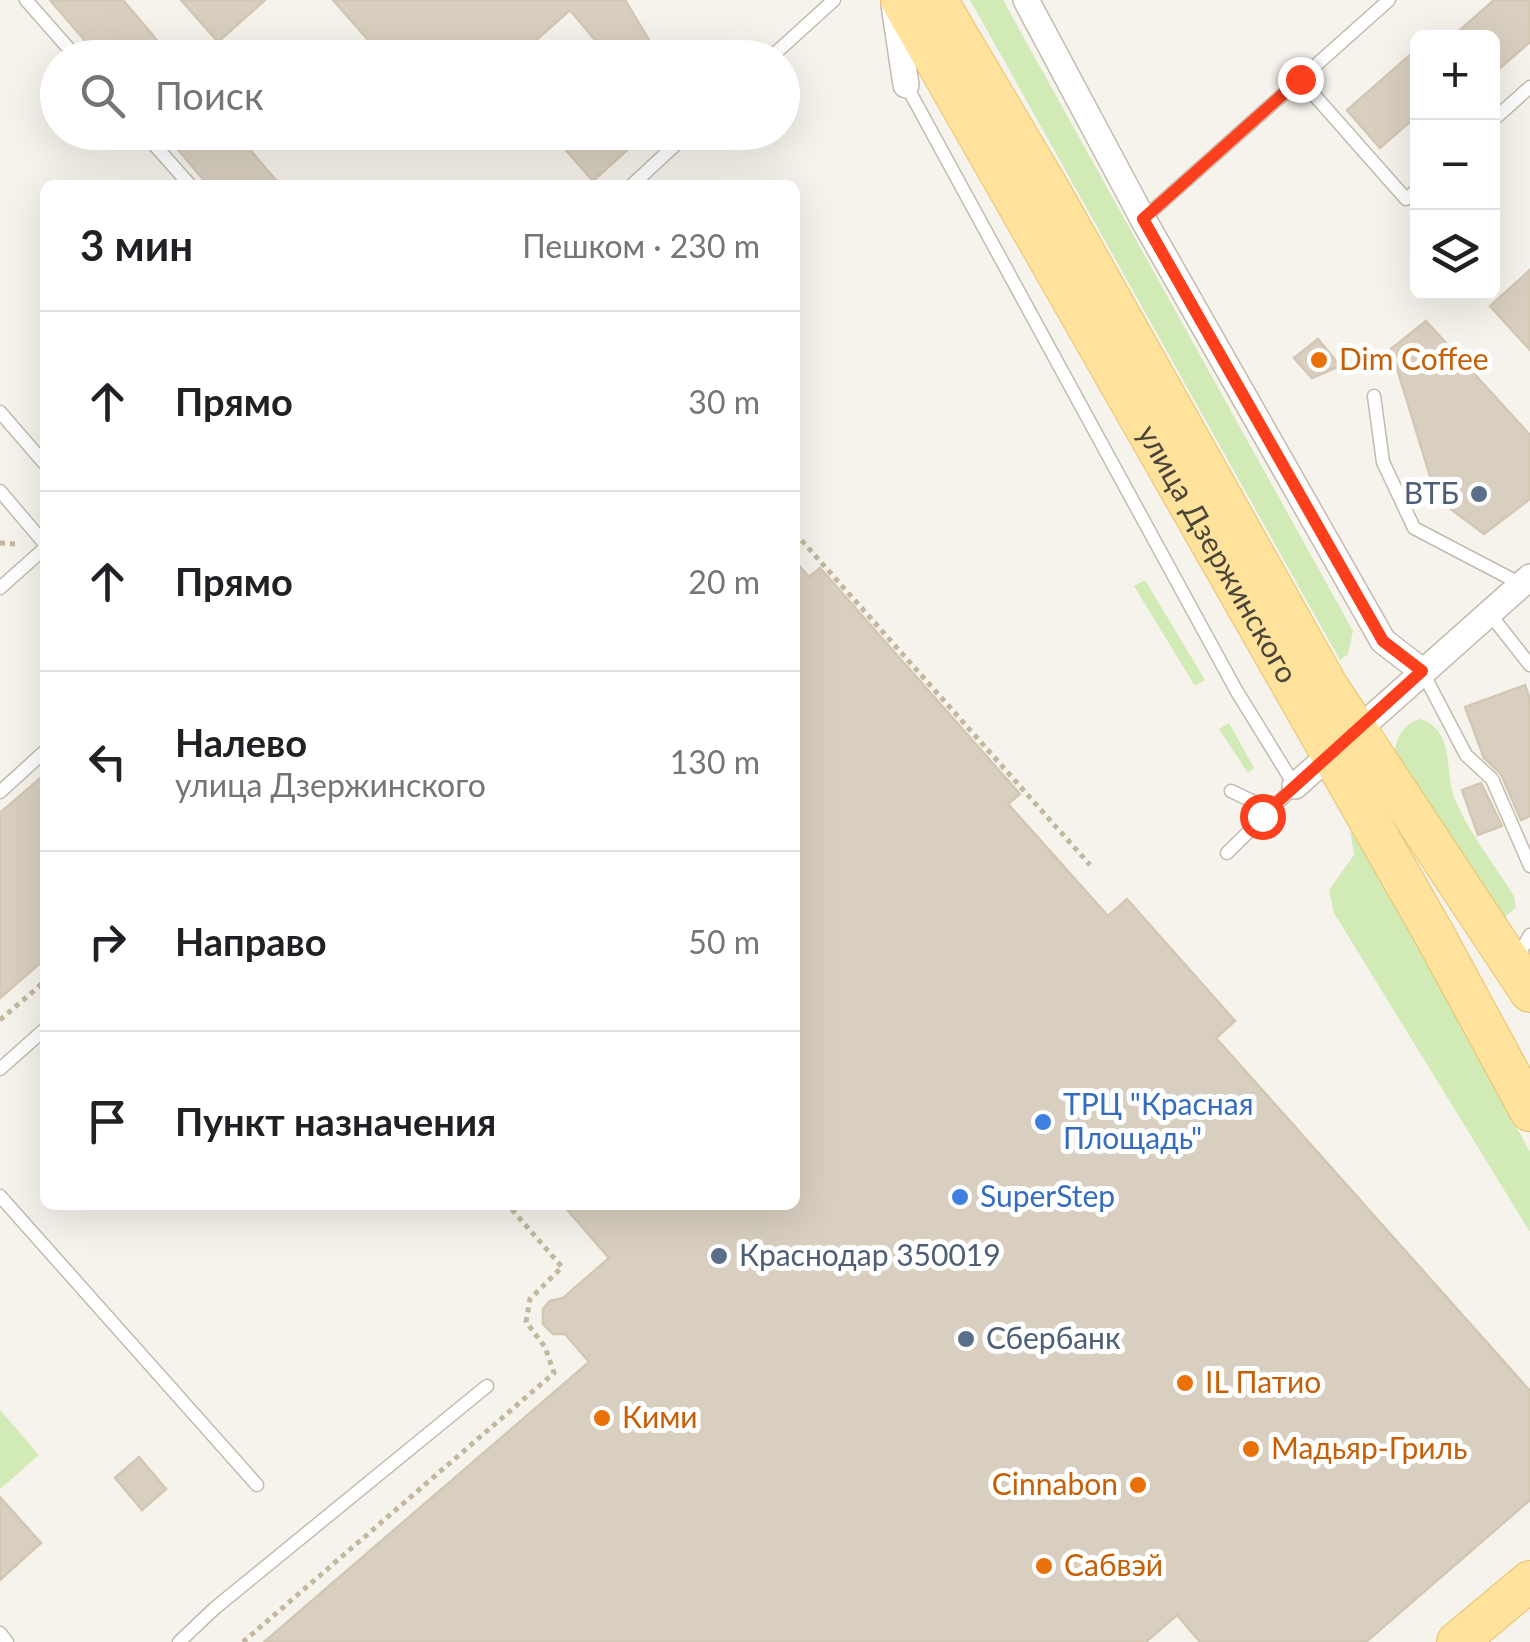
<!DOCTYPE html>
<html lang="ru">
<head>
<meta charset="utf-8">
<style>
  body { margin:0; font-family:Lato,sans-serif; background:#f6f6f6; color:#202124 }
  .controls { position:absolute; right:30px; top:30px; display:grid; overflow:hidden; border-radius:15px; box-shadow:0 10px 40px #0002 }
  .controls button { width:90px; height:90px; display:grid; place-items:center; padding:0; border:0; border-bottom:2px solid #e0e0e0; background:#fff; color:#202124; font:50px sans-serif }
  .stop { position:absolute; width:30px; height:30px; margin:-22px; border:8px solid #fc3f1d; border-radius:50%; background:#fff }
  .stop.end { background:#fc3f1d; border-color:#fff; box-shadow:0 2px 10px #0008 }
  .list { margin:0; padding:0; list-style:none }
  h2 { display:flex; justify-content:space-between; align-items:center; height:130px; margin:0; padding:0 40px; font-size:42px }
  h2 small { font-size:32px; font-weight:400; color:#757577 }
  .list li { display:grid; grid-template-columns:65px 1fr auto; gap:30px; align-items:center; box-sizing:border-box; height:180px; padding:0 40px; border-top:2px solid #e0e0e0 }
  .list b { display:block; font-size:38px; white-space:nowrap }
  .list p { margin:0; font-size:32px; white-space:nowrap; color:#757577 }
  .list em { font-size:32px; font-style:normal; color:#757577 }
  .icon { flex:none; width:55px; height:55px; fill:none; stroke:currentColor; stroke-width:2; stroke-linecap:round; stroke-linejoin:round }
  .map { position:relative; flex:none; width:1530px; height:1642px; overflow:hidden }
  .search { position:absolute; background:#fff; box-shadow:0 10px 40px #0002; left:40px; top:40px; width:760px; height:110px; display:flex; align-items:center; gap:25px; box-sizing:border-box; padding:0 35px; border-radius:55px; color:#757577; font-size:38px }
  .panel { position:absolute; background:#fff; box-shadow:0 10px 40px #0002; left:40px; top:180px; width:760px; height:1030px; border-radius:15px }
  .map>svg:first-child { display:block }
  .green { fill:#d2eab5 }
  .building { fill:#d8cfc1; stroke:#d3c7b4; stroke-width:2.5 }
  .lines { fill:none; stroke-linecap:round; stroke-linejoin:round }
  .service-casing { stroke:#c2bbae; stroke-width:15 }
  .minor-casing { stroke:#c2bbae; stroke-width:28 }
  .primary-casing { stroke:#e6c16a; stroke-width:42 }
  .path { stroke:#c4b79f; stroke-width:5; stroke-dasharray:5 5; stroke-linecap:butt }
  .service { stroke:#fff; stroke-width:12 }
  .minor { stroke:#fff; stroke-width:25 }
  .primary { stroke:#ffe39c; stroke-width:40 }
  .route { stroke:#fc3f1d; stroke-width:12 }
  .food-dot { fill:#e8710a; stroke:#fff; stroke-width:4 }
  .service-dot { fill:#5c6f8a; stroke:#fff; stroke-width:4 }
  .shop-dot { fill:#3f7fe0; stroke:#fff; stroke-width:4 }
  .labels { text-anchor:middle; stroke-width:10; stroke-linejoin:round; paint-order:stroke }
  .food-label { font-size:30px; fill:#c56008; stroke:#fff; text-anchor:start }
  .service-label { font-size:30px; fill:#4e5e75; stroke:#fff; text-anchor:start }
  .street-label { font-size:30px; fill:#4b4439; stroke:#fff }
  .shop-label { font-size:30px; fill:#366cbe; stroke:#fff; text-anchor:start }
</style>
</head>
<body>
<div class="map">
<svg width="1530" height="1642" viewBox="0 0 1530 1642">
  <rect width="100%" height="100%" fill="#f6f3ec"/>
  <g class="green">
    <polygon points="970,0 1003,0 1353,631 1348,654 1340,660"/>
    <polygon points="1145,580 1205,680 1195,686 1134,586"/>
    <path d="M1420,719C1454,729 1445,768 1453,794C1466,829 1494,864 1514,896L1516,907L1504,918L1394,758C1395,741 1402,724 1420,719Z"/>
    <polygon points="1229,723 1254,768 1248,773 1219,729"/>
    <polygon points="1350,830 1401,913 1530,1152 1530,1232 1334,913 1329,890 1354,855"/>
    <polygon points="0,1410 39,1455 0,1489"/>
  </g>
  <g class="building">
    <polygon points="50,0 123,0 172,58 100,58"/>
    <polygon points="181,0 265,0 218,42"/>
    <polygon points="333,0 625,0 649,40 630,58 610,58 570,10 516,58 384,58"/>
    <polygon points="1494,0 1530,0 1530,42 1492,75 1492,38 1451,38"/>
    <polygon points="1418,48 1418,115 1380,148 1347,110"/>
    <polygon points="163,132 235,132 280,185 208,185"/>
    <polygon points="550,132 647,132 593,181"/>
    <polygon points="1530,270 1530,350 1490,306"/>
    <polygon points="1426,321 1530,435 1530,499 1484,534 1444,504 1434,489 1391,349"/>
    <polygon points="1318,339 1340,366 1312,378 1294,358"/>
    <polygon points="795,561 809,577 820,568 1020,794 1008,804 1108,916 1127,899 1235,1021 1216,1038 1530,1391 1530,1500 1366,1642 1200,1642 1177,1615 1146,1642 264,1642 589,1362 565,1334 553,1334 543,1324 543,1309 550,1301 563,1298 609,1258 563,1205 795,1205"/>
    <polygon points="1525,685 1530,700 1530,816 1521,820 1501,774 1484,758 1465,707"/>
    <polygon points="45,774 45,959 0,998 0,813"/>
    <polygon points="1481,783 1502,826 1478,835 1462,790"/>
    <polygon points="139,1457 166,1489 142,1510 115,1478"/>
    <polygon points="0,1497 41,1543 0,1580"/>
  </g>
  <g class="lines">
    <defs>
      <g id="service">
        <polyline points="26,0 77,58"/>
        <polyline points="770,58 834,0"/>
        <polyline points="1300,79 1406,199 1418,189"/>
        <polyline points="906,85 1236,690 1295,786 1227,853"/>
        <polyline points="1492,121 1530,87"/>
        <polyline points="143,132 190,185"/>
        <polyline points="632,185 689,132"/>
        <polyline points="1143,219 1389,0"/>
        <polyline points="1374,396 1383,462 1414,528 1521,584"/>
        <polyline points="0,412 45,464"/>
        <polyline points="0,491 45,544"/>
        <polyline points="0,588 45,548"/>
        <polyline points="1489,613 1530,665"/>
        <polyline points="1422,671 1466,755 1492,779 1530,866"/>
        <polyline points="1231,791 1254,802 1275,803"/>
        <polyline points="0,792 45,751"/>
        <polyline points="1517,958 1530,935"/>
        <polyline points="0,1069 45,1029"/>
        <polyline points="0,1196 257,1485"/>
        <polyline points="0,1633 7,1642"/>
        <polyline points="179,1642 215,1608 487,1386"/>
      </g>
      <g id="minor">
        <polyline points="1026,0 1143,219 1383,641 1422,671"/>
        <polyline points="894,5 906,85"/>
        <polyline points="1295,786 1530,577"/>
      </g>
      <g id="primary">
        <path id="s1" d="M901,0L1434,934L1530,1111"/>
        <polyline points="937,0 1053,196 1327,685 1530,992"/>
        <polyline points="1457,1642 1530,1581"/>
      </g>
    </defs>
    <use href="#service" class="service-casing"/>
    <use href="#minor" class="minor-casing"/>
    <use href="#primary" class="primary-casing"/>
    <g class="path">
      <polyline points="795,533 1090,865"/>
      <polyline points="0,543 17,544"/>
      <polyline points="0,1020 45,981"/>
      <polyline points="243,1642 554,1373 545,1347 526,1322 530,1299 562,1267 508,1205"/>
    </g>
    <use href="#service" class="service"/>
    <use href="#minor" class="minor"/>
    <use href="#primary" class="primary"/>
  </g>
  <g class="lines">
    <polyline class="route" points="1262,816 1422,671 1383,641 1143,219 1300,79"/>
  </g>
  <g class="food-dot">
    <circle cx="1319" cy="360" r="10"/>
    <circle cx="1185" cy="1383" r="10"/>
    <circle cx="602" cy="1418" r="10"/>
    <circle cx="1251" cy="1449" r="10"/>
    <circle cx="1138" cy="1485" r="10"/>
    <circle cx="1044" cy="1566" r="10"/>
  </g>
  <g class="service-dot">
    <circle cx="1479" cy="494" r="10"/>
    <circle cx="719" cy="1256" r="10"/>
    <circle cx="966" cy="1339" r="10"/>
  </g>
  <g class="shop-dot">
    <circle cx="1043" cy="1122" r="10"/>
    <circle cx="960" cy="1197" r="10"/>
  </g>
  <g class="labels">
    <g class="food-label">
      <text x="1339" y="370">Dim Coffee</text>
      <text x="1205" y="1393">IL Патио</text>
      <text x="622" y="1428">Кими</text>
      <text x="1271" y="1459">Мадьяр-Гриль</text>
      <text x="1118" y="1495" text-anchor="end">Cinnabon</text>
      <text x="1064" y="1576">Сабвэй</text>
    </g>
    <g class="service-label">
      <text x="1459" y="504" text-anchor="end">ВТБ</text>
      <text x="739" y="1266">Краснодар 350019</text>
      <text x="986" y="1349">Сбербанк</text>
    </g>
    <g class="street-label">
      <text dy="10" stroke="none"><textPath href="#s1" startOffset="638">улица Дзержинского</textPath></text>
    </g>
    <g class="shop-label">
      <text x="1063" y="1115">ТРЦ "Красная<tspan x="1063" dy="34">Площадь"</tspan></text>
      <text x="980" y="1207">SuperStep</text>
    </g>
  </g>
</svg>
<div class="controls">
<button>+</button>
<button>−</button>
<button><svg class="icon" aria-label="layers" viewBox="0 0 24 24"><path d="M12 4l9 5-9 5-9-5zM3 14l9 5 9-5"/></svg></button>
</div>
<div class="stop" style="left:1262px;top:816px"></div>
<div class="stop end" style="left:1300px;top:79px"></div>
<div class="search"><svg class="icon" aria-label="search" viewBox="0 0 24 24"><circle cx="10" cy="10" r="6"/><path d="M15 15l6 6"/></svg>Поиск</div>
<section class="panel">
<h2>3 мин<small>Пешком · 230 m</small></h2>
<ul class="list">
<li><svg class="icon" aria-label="ahead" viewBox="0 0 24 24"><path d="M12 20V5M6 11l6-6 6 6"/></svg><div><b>Прямо</b></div><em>30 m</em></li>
<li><svg class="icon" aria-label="ahead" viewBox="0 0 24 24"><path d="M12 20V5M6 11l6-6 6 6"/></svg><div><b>Прямо</b></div><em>20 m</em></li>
<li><svg class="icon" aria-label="left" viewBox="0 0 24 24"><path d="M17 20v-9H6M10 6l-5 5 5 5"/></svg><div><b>Налево</b><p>улица Дзержинского</p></div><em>130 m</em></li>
<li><svg class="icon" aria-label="right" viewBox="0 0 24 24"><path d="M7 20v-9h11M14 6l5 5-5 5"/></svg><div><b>Направо</b></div><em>50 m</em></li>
<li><svg class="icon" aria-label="arrive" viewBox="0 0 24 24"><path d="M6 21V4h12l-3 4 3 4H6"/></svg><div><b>Пункт назначения</b></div></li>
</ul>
</section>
</div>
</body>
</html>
